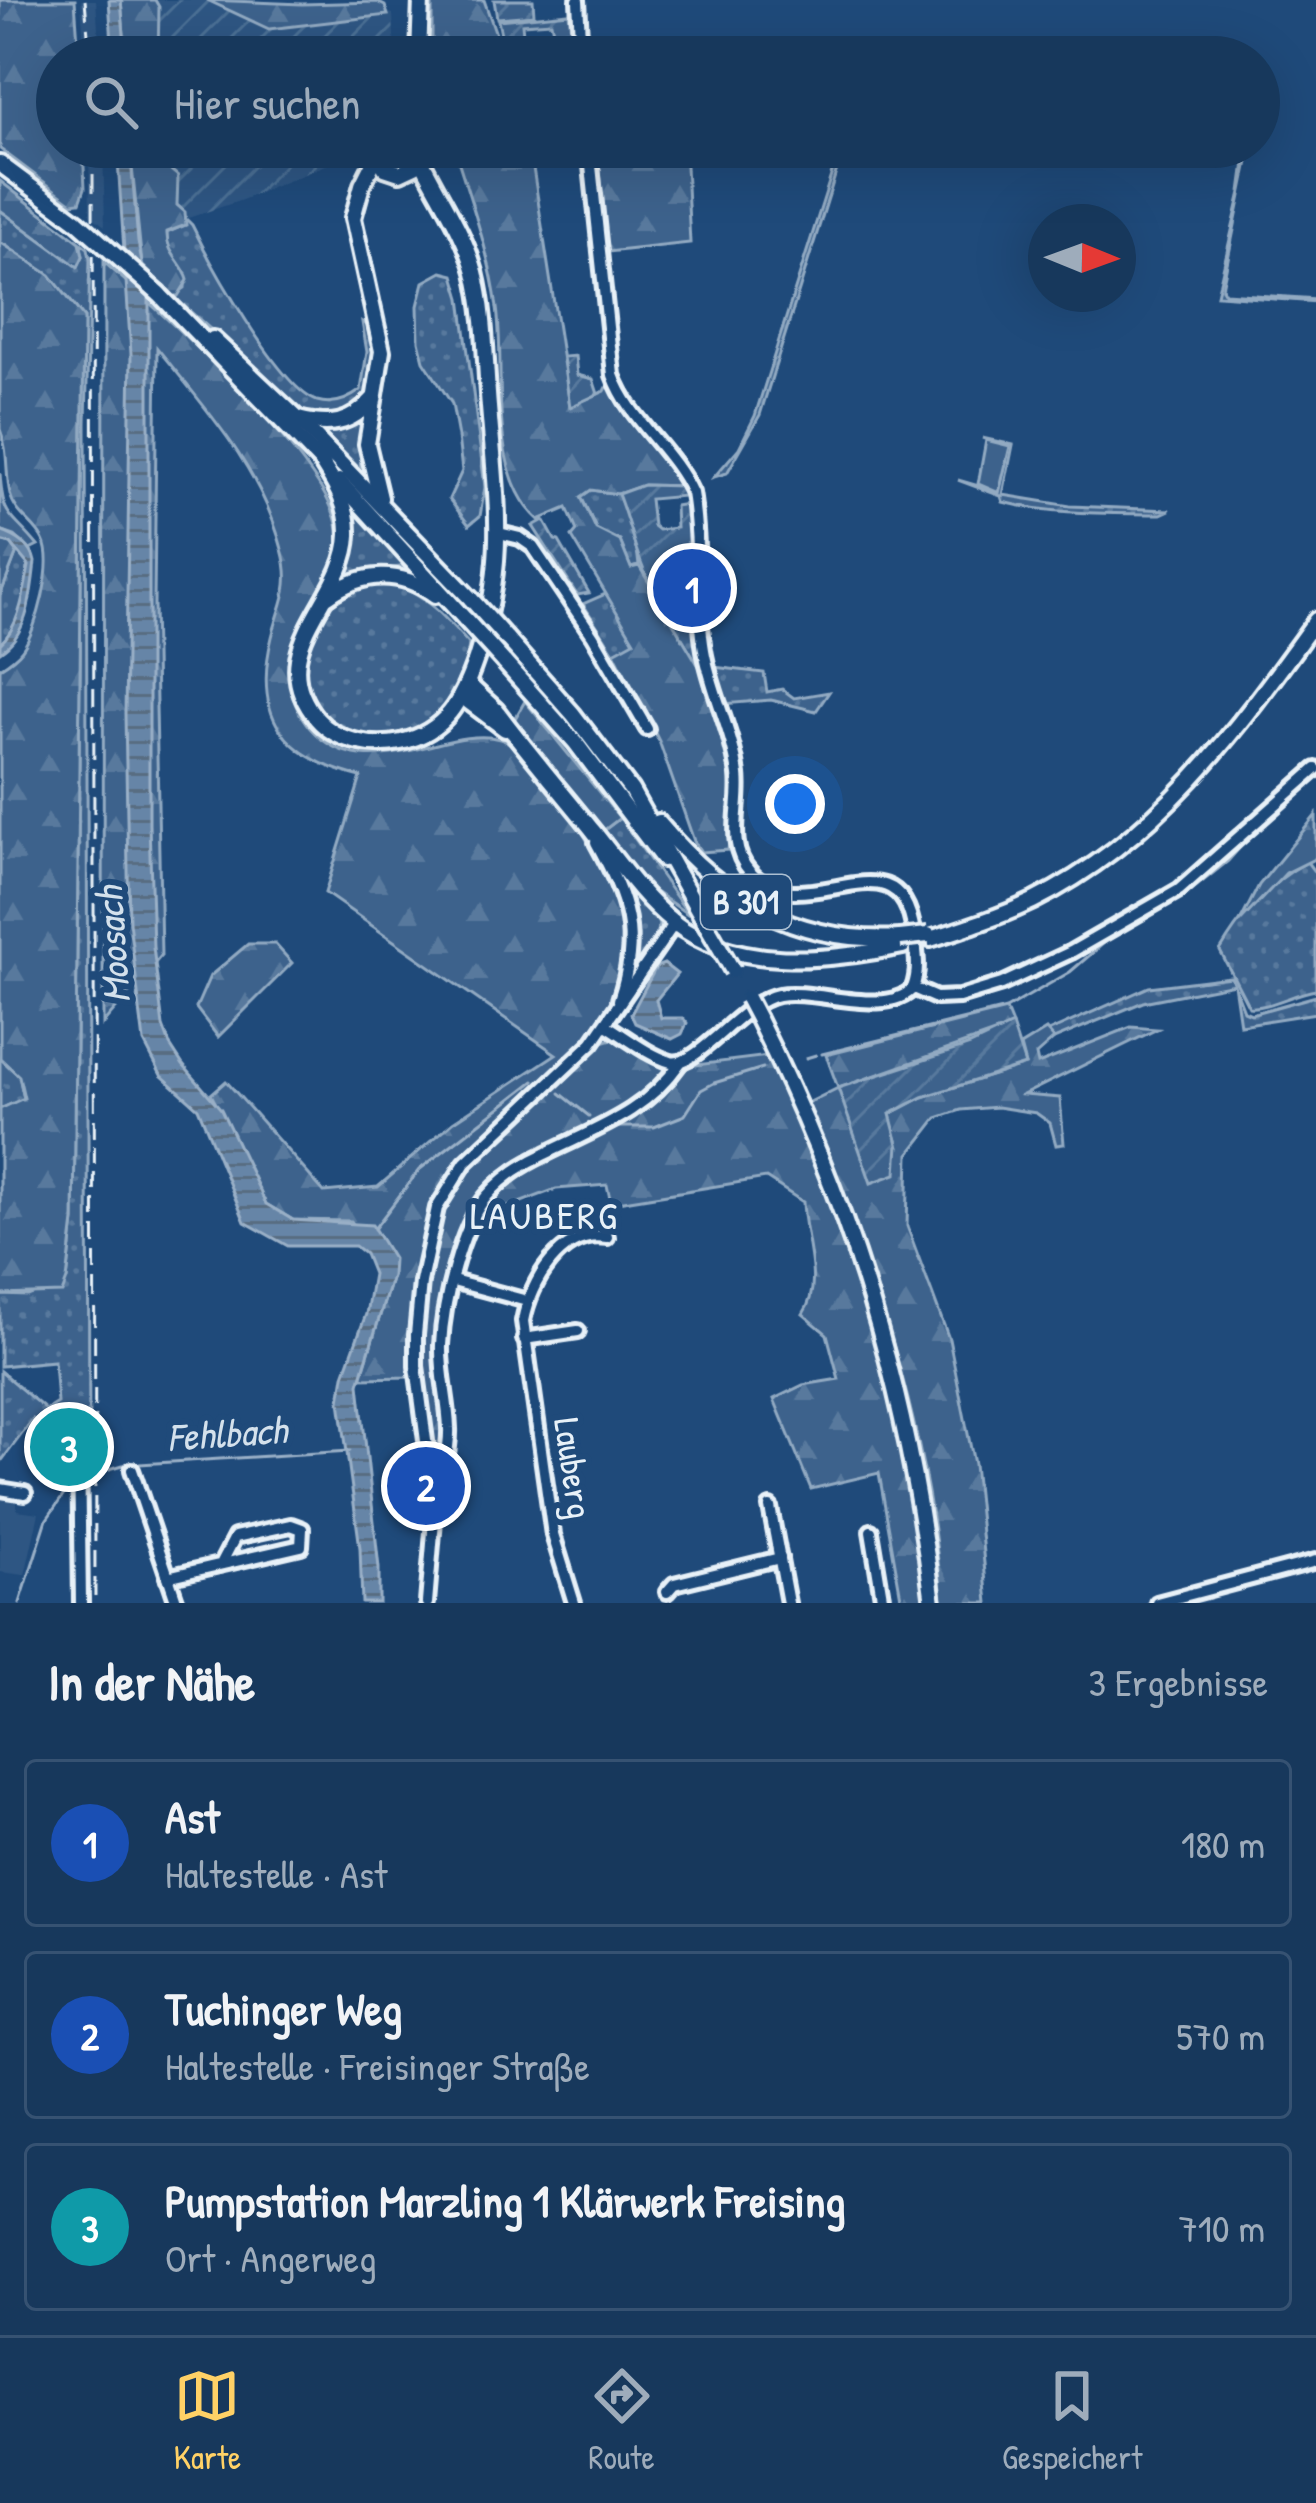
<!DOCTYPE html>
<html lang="de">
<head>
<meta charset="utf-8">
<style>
  body { margin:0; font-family:"Patrick Hand",sans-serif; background:#244365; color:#f1f3f6 }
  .compass { position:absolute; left:1028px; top:204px; width:108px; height:108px; border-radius:50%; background:#17385c; box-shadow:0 12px 48px #0002; rotate:91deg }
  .you { position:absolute; left:795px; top:804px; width:42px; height:42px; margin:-30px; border:9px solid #fff; border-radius:50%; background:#1a73e8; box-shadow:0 0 0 18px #1a73e833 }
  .badge { display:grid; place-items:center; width:78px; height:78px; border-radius:50%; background:#ffd166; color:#fff; font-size:39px; font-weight:700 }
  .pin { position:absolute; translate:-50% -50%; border:6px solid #fff; box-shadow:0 3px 12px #0006 }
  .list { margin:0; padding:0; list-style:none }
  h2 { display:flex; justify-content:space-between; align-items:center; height:156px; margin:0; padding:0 48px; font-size:51px }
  h2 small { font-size:39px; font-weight:400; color:#9eacbb }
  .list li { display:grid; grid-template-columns:78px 1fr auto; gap:36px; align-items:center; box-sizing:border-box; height:168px; margin:0 24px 24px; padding:0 24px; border:3px solid #365272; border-radius:12px }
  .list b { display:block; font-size:45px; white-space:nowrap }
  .list p { margin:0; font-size:39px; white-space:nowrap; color:#9eacbb }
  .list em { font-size:39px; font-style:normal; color:#9eacbb }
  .icon { flex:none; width:66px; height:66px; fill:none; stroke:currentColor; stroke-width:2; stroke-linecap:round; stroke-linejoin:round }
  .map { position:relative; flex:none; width:1316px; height:1603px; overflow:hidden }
  .search { position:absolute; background:#17385c; box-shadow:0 12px 48px #0002; left:36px; right:36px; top:36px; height:132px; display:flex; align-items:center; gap:30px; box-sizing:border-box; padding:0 42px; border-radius:66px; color:#9eacbb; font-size:45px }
  .sheet { height:732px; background:#17385c }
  nav { display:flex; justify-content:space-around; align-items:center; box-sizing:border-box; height:168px; border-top:3px solid #365272; background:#17385c; font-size:33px; color:#9eacbb }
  nav a { display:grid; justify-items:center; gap:6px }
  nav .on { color:#ffd166 }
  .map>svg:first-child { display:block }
  .built { fill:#2e5683 }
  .industrial { fill:url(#industrial-furrows) }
  .grass { fill:url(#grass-dots); stroke:#92aac2; stroke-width:3 }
  .forest { fill:url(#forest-firs); stroke:#92aac2; stroke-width:3 }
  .garden { fill:url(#garden-furrows); stroke:#92aac2; stroke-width:3 }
  .water { fill:url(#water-rules); stroke:#9ab0c7; stroke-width:3 }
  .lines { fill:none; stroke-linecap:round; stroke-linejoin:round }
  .stream { stroke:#9ab0c7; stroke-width:3 }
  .minor-casing { stroke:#e8f1f8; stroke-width:20 }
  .major-casing { stroke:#e8f1f8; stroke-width:22 }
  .minor { stroke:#1f4a7a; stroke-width:10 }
  .major { stroke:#1f4a7a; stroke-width:14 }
  .rail { stroke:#e8f1f8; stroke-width:3; stroke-dasharray:18 9; stroke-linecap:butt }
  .major-bridge-casing { stroke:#e8f1f8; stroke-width:22; stroke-linecap:butt }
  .major-bridge { stroke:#1f4a7a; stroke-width:14 }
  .labels { text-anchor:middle; stroke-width:12; stroke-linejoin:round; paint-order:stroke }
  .shield { fill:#1f4a7a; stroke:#acbfd2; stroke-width:3 }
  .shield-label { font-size:33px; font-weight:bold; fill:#e8f1f8 }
  .street-label { font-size:36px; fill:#e8f1f8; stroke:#1f4a7a }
  .water-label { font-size:39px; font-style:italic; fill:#d4e1ec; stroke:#1f4a7a }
  .neighbourhood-label { font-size:39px; letter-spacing:3px; fill:#e8f1f8; stroke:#1f4a7a }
</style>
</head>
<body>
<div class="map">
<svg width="1316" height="1603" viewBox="0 0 1316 1603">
  <defs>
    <pattern id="industrial-furrows" width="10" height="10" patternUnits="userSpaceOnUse" patternTransform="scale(3)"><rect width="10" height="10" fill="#2e5683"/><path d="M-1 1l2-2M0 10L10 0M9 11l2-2" fill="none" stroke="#4c6f95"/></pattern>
    <pattern id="grass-dots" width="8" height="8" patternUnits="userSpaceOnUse" patternTransform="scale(3)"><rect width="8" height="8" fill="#3c628c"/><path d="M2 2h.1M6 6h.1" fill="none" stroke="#58799d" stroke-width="1.8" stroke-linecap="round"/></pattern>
    <pattern id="forest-firs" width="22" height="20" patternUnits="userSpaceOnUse" patternTransform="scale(3)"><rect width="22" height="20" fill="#3c628c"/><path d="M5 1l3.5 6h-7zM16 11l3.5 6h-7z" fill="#58799d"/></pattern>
    <pattern id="garden-furrows" width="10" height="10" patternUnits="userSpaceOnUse" patternTransform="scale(3)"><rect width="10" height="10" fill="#3c628c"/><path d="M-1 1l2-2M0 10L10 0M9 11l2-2" fill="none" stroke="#58799d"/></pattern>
    <pattern id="water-rules" width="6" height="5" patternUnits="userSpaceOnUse" patternTransform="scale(3)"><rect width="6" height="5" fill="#6685a7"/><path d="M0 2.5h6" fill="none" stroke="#596d82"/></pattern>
  </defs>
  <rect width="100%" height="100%" fill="#1f4a7a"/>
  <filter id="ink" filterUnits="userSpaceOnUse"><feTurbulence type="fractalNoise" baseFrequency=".00833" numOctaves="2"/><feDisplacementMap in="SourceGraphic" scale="24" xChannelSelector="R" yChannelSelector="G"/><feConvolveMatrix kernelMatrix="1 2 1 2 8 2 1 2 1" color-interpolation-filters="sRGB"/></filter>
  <g filter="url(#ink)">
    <g class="built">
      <polygon points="81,0 96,0 100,57 85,57"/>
      <polygon points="89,147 103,147 105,226 90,215"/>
      <polygon points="0,1495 17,1497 17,1510 39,1513 25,1575 0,1572"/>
    </g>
    <g class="industrial">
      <polygon points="147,0 242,0 374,8 393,14 395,57 148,57"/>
      <polygon points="153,147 347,147 333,162 242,200 164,226"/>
    </g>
    <g class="grass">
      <polygon points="840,147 844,147 760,415 727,473 714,477 739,448 755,416"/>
      <polygon points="1247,147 1251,147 1222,288 1225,293 1316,299 1316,302 1217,295 1241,192"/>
      <polygon points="0,210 78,266 83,256 80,242 88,248 90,258 86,424 89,1461 85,1461 84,1436 63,1442 33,1419 0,1463 0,1371 46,1410 57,1403 54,1361 0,1366 0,1295 28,1296 67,1280 74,1221 84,318 50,275 0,242"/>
      <path d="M186,219L192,225C210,262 279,388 317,401C334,406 348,400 361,390L367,352L362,322L367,325L374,359L367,394L357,408L339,419L308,416L173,296L185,288L186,273C176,261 165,250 167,233L185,225Z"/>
      <polygon points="442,272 454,275 461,298 485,487 480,516 469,525 449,499 462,471 458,437 452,404 424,361 419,341 418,306 424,282"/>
      <polygon points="361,422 363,425 360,469 324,433 326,429"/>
      <path d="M982,438L1013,445L1003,495L1070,506L1170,510L1161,514C1108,513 1054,515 1003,502L1001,496L958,480L999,492L1009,447Z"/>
      <polygon points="591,490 618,494 636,540 639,566 631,568 620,541 596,529 581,496"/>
      <polygon points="351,504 409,566 359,572 345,579 356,529"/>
      <path d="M17,552L28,561C28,587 20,627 0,644V596Z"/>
      <path d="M392,583C426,595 446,618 469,644C463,707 412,756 347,732C340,729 327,726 321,722C311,713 305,692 304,679C301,623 336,585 392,583Z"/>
      <polygon points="608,593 635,642 614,652 583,604"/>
      <polygon points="655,593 694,594 698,645 706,678"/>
      <polygon points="714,667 764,673 767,692 782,689 794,698 829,692 816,711 771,700 723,704"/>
      <polygon points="620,818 689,915 651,889 603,831"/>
      <path d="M1307,862L1316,874V990C1294,993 1268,1009 1249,1007L1220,951C1240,917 1269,882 1307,862Z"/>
      <polygon points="626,884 655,915 659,925 652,946 632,978 636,929"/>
      <polygon points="1231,977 1244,1011 1251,1014 1316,996 1316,1013 1240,1025 1234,984 1143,1002 1054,1039 1048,1032 1149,987"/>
      <polygon points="0,1058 19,1076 24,1099 0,1109"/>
    </g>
    <g class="forest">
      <polygon points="0,0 75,0 79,57 57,57 57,147 83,147 85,188 80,202 72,203 0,149"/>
      <polygon points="121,0 155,0 159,7 158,57 126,57"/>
      <polygon points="207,0 302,4 377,2 385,6 388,15 269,29"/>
      <polygon points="432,0 484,0 504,57 432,57"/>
      <path d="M130,147H164L167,167L178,176L177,205L185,212L186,225L167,232C166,254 183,262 188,280L178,296H173L142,265Z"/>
      <path d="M454,147H515L533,168L570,406L605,391L610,381L670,460L684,486L644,485L618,494L591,490L581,497L596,529L620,541L631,568L639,566L706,678L735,793L728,850L701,852L694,841L659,741L614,652L634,641L572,537L577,531L567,508L539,520C486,472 506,371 497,308C490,253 470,200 454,147Z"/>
      <polygon points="598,147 685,147 690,243 607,252"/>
      <polygon points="0,181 80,242 83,256 78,267 0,210"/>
      <path d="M0,242L50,275L84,318L74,1221L67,1280L62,1293L0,1295V1109L24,1098L19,1076L0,1058V668C8,663 16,658 22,650C37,630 55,563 43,540C35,523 15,515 10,494C5,471 9,451 0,429Z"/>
      <path d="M104,262C160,311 322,456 337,524C350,585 249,656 310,728C365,791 446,724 500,739C542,751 611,873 620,915C626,941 622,970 615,996C604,1032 570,1063 543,1088C518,1111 485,1134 464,1162C420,1218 403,1307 411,1377L361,1378L392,1276L351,1221L293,1220L266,1204L211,1094L226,1081L324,1192L378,1187L453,1122L556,1054L325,893L361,777C284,758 252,717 272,637C281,601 293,588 282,549C261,469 208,411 157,348L154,604L161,956L103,1024Z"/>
      <polygon points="986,440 1010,446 999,493 978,484"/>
      <path d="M0,473C3,521 10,512 38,546L30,550L15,536L0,531Z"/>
      <polygon points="0,541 11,544 17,552 0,596"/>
      <polygon points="525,701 620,818 603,831 513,722"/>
      <polygon points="1316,815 1316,858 1286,873 1240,922 1259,885"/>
      <polygon points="248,944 275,944 292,963 218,1037 196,1008 210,976"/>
      <path d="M1006,1010L1012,1025L1000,1031L839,1088L898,1144L889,1115L923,1097L1025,1065L1020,1046L1046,1030L1054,1039L1036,1055L1038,1064L1131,1027L1157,1029L1023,1095L1060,1098L1064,1144L1056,1145L1050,1123L1036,1113L997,1107L961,1110L937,1118L909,1154L907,1226L949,1339L974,1464L988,1603H942C929,1426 872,1267 808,1103L838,1088L826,1055Z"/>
      <path d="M612,1039L664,1069L768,1056L790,1092L838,1209L901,1428L929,1603H902L879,1473L811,1489L774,1399L803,1385L839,1379L827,1334L803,1314C824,1284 804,1238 803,1202L766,1178L611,1203L607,1185L556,1189L495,1212L478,1202L441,1314L443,1453L434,1455L419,1367L420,1310L439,1208L460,1174L602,1042Z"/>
    </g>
    <g class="garden">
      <polygon points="494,0 533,0 534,15 497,18"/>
      <polygon points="569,13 571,30 553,31 551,22 522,24 524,43 503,44 498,20"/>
      <polygon points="575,356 577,375 593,379 598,394 570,407 563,357"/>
      <path d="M643,485L684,486L685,496L650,499L653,526L658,530L676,528L675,506L687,504L693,539L694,594L655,593C637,562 631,528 618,494Z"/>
      <polygon points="544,520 555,540 559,541 589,593 577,595 533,526"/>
      <polygon points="1012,1025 1025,1065 923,1097 890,1114 898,1144 896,1174 871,1183 838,1088 970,1045"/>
    </g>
    <g class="water">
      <polygon points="109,0 121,0 126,57 113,57"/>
      <polygon points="117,147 130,147 138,242 149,300 149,824 153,947 163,1026 170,1045 183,1065 221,1109 266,1204 293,1220 372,1225 393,1259 392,1276 359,1384 379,1568 379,1603 362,1603 360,1548 340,1401 344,1375 366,1314 373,1274 365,1254 355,1246 288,1246 245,1222 198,1108 161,1075 144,1042 129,922 125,714 131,354"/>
      <path d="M0,531C15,536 32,545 35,562C31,594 29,634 0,652V644C20,626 24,592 29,566L11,544L0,541Z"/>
      <polygon points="664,964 677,974 656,1000 661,1018 683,1018 687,1023 682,1034 672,1039 635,1023 631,1014 656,967"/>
    </g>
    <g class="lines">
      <g class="stream">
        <polyline points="1269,804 1316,762"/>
        <polyline points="1188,893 1228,861 1258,827"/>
        <polyline points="822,1054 1006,1009 1070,972 1111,937 1176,900"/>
        <polyline points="806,1058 816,1055"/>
        <polyline points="560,1093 589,1116"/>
        <polyline points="612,1127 654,1127 685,1115 701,1090 714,1083 763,1068"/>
        <polyline points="374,1229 419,1170 534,1081"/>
        <polyline points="106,1470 123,1465 350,1451"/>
        <polyline points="20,1603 47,1519 77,1476"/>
      </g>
      <defs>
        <g id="minor">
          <polyline points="578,0 581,57"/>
          <path d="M589,147L613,375C629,420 672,449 692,493C701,545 695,598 704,650C711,692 733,732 738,775C742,808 725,844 750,872C803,932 900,827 914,933C916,952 920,970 913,988C887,1018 815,988 778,995C741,1002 696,1069 671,1062C648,1055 626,1037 606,1025"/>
          <polyline points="499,533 520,538 533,547 593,636 647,729"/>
          <path d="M596,842C628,901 641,934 619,1000"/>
          <polyline points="913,988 936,998 959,997 1002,984 1071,952 1179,890 1316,769"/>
          <polyline points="453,1281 527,1301"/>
          <polyline points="524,1339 578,1331"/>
          <polyline points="79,1446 81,1603"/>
          <polyline points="132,1470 177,1603"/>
          <path d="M442,1482C445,1464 450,1445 449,1428C448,1400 440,1373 441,1345C443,1304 460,1229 486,1197C502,1178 523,1164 545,1154C597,1128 645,1113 680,1063"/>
          <polyline points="0,1489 25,1493"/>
          <polyline points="770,1507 788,1603"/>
          <polyline points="871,1531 883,1603"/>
          <polyline points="167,1577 301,1546 302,1529 291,1525 235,1537 221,1564"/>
          <polyline points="667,1592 674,1584 780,1558"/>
          <polyline points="427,1603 435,1508 416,1366 416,1335 421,1282 437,1208 465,1163 592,1043 674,924"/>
          <path d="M574,1603L553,1535L523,1321C530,1283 561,1229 607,1237"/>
          <polyline points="1157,1603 1316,1561"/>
        </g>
        <g id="major">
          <polyline points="419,57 421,0"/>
          <polyline points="376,152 385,168 400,173 415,166 421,147"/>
          <polyline points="377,155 362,185 353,218 382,351 367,444 380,498"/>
          <polyline points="0,164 77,221"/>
          <polyline points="159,294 324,465"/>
          <polyline points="213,339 298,419 471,599"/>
          <path d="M298,419C330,427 350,425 373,399"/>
          <path d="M319,459C334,483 349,505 348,535C346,599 259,650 317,719C337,742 373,748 401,742C446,732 462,700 476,659C507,563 497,505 489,407C485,361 486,317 475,272C464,231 438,195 420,157"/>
          <polyline points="339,481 465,619"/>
          <path d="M328,596C363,571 400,570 435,595"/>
          <polyline points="506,638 573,714 631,790 702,917"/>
          <polyline points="504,662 575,742 663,859"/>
          <path d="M467,683L496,710C527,752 561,791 594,832C619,863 642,897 673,922C736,972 829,961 903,946"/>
          <polyline points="461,696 505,729"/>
          <path d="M658,822C724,900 795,944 900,938"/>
          <path d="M930,939C965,928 1000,917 1033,901C1159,838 1236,731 1316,620"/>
          <path d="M758,1019C853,1209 908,1392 933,1603"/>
        </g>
      </defs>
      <use href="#minor" class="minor-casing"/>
      <use href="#major" class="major-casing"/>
      <use href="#minor" class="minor"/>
      <use href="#major" class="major"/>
      <g class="rail">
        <polyline points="85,0 90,57"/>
        <polyline points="93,147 95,1603"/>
      </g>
      <defs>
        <g id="major-bridge">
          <polyline points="77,221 159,294"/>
          <polyline points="471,599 506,638"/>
          <polyline points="465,619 504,662"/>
          <polyline points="702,917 733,971"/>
          <polyline points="900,938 928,935"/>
          <polyline points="747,998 758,1019"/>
        </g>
      </defs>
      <use href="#major-bridge" class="major-bridge-casing"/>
      <use href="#major-bridge" class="major-bridge"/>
    </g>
  </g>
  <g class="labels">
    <rect class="shield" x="701" y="875" width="90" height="54" rx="9"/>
    <g class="shield-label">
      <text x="746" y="914">B 301</text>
    </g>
    <g class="street-label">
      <text transform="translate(574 1468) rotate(82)" y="13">Lauberg</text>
    </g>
    <g class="water-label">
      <text transform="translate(112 945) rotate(-94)" y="14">Moosach</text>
      <text transform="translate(227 1433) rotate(-4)" y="14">Fehlbach</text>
    </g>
    <g class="neighbourhood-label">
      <text x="545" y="1229">LAUBERG</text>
    </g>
  </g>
</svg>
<svg class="compass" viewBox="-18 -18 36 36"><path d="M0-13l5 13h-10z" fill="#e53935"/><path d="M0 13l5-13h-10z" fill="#9eacbb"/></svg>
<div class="you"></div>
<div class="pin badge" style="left:692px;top:588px;background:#1a4fb4">1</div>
<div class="pin badge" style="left:426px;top:1486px;background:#1a4fb4">2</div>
<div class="pin badge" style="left:69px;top:1447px;background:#0f9aa8">3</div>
<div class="search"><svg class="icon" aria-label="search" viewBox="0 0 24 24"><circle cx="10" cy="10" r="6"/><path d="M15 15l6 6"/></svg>Hier suchen</div>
</div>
<section class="sheet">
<h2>In der Nähe<small>3 Ergebnisse</small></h2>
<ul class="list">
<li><span class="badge" style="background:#1a4fb4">1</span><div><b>Ast</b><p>Haltestelle · Ast</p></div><em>180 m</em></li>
<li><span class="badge" style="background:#1a4fb4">2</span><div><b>Tuchinger Weg</b><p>Haltestelle · Freisinger Straße</p></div><em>570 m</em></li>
<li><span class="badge" style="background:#0f9aa8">3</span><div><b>Pumpstation Marzling 1 Klärwerk Freising</b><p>Ort · Angerweg</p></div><em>710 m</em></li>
</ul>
</section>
<nav>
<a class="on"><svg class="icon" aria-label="map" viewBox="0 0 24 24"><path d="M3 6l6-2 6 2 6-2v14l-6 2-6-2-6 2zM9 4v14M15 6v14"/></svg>Karte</a>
<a><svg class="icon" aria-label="directions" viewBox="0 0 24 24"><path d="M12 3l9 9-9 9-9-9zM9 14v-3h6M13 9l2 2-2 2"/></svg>Route</a>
<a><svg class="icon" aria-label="saved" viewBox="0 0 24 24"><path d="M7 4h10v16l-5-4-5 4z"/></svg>Gespeichert</a>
</nav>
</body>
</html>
